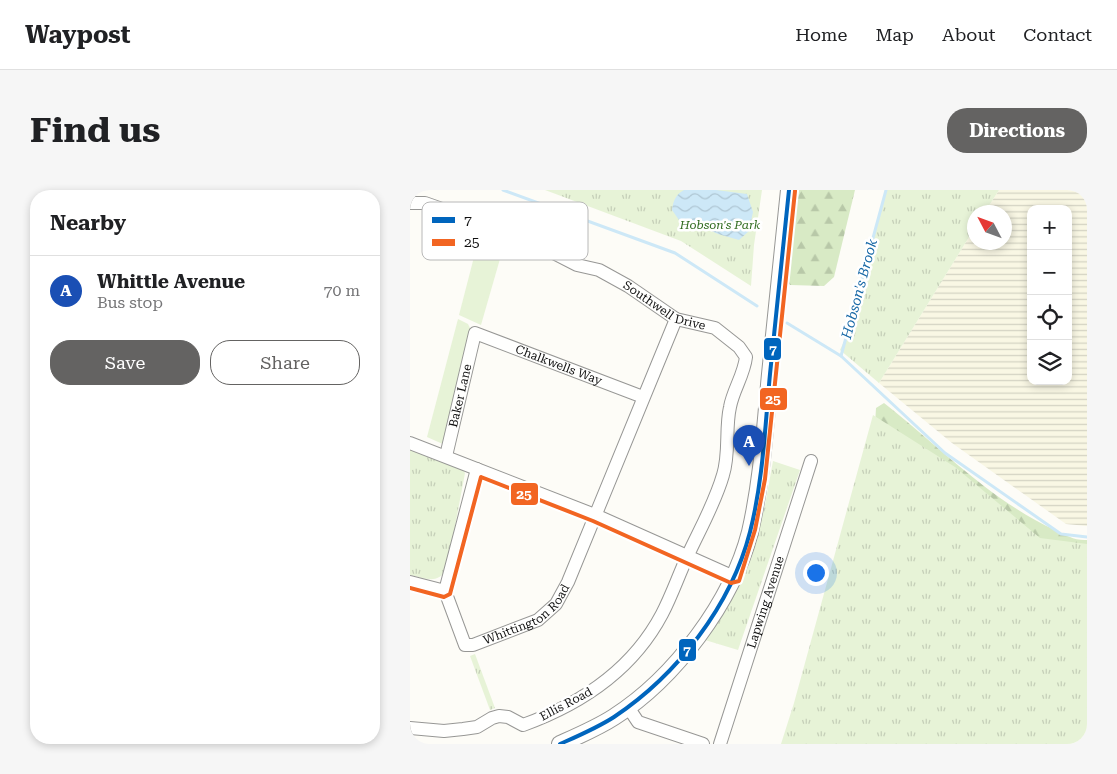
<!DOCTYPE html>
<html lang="en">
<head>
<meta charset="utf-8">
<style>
  body { margin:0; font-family:"Roboto Serif",serif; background:#f6f6f6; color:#202124 }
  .controls { position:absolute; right:15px; top:15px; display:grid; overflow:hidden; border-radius:10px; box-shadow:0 2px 8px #0003 }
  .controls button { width:45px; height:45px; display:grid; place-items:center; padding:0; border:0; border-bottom:1px solid #e0e0e0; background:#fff; color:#202124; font:25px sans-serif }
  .compass { position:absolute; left:557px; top:15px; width:45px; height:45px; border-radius:50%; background:#fff; box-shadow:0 2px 8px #0003; rotate:311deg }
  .you { position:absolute; left:405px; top:382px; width:18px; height:18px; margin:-12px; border:4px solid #fff; border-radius:50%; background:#1a73e8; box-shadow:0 0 0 8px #1a73e833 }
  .badge { display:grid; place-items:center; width:32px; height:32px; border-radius:50%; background:#646362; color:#fff; font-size:16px; font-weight:700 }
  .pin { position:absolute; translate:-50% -41px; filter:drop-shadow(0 1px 2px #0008) }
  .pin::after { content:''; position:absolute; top:26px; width:18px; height:15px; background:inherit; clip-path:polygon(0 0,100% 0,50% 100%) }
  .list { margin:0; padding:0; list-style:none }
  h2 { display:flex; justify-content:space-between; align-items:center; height:65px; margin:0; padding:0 20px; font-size:21px }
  h2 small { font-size:16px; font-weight:400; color:#757577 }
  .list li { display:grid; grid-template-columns:32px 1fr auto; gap:15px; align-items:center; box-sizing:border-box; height:70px; padding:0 20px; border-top:1px solid #e0e0e0 }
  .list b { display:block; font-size:19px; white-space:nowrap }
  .list p { margin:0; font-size:16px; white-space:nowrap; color:#757577 }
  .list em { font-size:16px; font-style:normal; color:#757577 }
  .actions { display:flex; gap:10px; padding:15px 20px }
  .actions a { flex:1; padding:11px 0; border:1px solid #646362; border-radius:20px; text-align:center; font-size:18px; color:#646362 }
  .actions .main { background:#646362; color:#fff }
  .icon { flex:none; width:28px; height:28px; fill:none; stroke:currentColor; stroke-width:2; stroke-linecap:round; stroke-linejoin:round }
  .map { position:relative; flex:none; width:677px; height:554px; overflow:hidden; border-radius:20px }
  header { display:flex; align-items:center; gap:30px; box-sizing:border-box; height:70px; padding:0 25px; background:#fff; border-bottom:1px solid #e0e0e0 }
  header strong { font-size:24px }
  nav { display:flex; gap:28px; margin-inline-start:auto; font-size:18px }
  .intro { display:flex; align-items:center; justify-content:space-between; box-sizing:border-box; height:120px; padding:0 30px }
  h1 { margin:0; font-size:35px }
  .button { padding:12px 22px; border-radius:20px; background:#646362; color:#fff; font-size:18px; font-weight:700 }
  main { display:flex; gap:30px; padding:0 30px }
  aside { flex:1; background:#fff; border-radius:20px; box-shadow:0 2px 8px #0003 }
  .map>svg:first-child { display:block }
  .farmland { fill:url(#farmland-rules); fill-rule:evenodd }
  .grass { fill:#e7f3d7 }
  .forest { fill:url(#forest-firs) }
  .park { fill:url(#park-tufts) }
  .water { fill:url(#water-waves) }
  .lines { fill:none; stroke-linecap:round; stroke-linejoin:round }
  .stream { stroke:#cde8f7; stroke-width:3 }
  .minor-casing { stroke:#979795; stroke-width:14 }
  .tertiary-casing { stroke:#979795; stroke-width:18 }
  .minor { stroke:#fffffe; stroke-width:12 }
  .tertiary { stroke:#fffffe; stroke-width:16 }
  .bus-1-casing { stroke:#fff; stroke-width:8 }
  .bus-2-casing { stroke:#fff; stroke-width:8 }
  .bus-1 { stroke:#0065bd; stroke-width:4 }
  .bus-2 { stroke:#f26522; stroke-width:4 }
  .labels { text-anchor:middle; stroke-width:5; stroke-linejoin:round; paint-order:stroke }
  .park-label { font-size:12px; font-style:italic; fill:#2f6b1f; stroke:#fff }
  .street-label { font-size:12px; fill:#111; stroke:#fff }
  .water-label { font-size:14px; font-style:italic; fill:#1768a6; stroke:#fff }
  .key { fill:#fff; stroke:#b8b8b8; stroke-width:1 }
  .key-label { font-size:14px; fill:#111 }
  .line-badge { stroke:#fff; stroke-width:2 }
  .badge-label { font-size:14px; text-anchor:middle; font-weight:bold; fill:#fff }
</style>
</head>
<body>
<header>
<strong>Waypost</strong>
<nav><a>Home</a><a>Map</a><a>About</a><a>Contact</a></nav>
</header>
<div class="intro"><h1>Find us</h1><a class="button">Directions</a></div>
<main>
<aside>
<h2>Nearby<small></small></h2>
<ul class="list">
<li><span class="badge" style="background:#1a4fb4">A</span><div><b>Whittle Avenue</b><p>Bus stop</p></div><em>70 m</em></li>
</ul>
<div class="actions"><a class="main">Save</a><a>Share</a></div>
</aside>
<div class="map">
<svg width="677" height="554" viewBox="0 0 677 554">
  <defs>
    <pattern id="farmland-rules" width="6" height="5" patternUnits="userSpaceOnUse" patternTransform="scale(1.25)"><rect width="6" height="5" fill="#f9f7e4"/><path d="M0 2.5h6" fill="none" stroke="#d4d3c3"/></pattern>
    <pattern id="forest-firs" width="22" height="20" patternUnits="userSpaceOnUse" patternTransform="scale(1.25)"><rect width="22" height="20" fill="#d8eac5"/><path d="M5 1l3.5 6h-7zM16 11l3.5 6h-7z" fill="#b8c8a8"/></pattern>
    <pattern id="park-tufts" width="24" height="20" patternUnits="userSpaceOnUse" patternTransform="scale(1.25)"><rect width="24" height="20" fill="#e7f3d7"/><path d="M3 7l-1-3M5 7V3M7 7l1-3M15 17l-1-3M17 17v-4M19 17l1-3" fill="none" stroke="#c5cfb8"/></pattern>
    <pattern id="water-waves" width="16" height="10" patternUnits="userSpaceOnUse" patternTransform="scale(1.25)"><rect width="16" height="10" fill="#cde8f7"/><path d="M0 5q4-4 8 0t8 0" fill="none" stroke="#afc6d3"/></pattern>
  </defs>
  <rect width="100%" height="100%" fill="#fdfcf7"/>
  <path class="farmland" d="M589,0H677V336L656,334L542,253L469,193L564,39V52H594V22H575ZM621,19H658V191H621Z"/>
  <g class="grass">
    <polygon points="72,36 96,48 71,135 49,125"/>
    <polygon points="48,129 58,134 62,142 35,255 17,247"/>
  </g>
  <g class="forest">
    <polygon points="386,0 445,0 424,87 414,96 380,95 376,89"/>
    <path d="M474,213C529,256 581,311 645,340C656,345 665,351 677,350V374L648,363L465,235L466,218Z"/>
  </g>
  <g class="park">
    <polygon points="135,0 352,0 344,55 341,96 271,51"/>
    <polygon points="476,0 589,0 575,22 564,22 564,39 469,193 430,160 436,147"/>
    <polygon points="463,225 545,277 630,348 677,354 677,554 371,554 384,513"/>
    <path d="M0,257L51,277L55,283L37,379C27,395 15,388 0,385Z"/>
    <polygon points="363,271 390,280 328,460 295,450 342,362 355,315"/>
    <polygon points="65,464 85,518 80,520 60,466"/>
  </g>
  <path class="water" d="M274,0H306L337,4L343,22L339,41L329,50L308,44L284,33L269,30L262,20C263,11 266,4 274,0Z"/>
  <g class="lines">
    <g class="stream">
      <polyline points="93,0 265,63 347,116"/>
      <polyline points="377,133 431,166 476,0"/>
      <polyline points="431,166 535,263 651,344 677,347"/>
    </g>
    <defs>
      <g id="minor">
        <path id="s1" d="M0,13H15L32,19L58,31L68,30L89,40L111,55L130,56L167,75L189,80L218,96L266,129L305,138L329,157L336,167C334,185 323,200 320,217C315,239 320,263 313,285C305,313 290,339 278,365C269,384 262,405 252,424C223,479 171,514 113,535L98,527L89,526L82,528L67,537L53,539L34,541L0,538"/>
        <polyline points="0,253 185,325 324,387"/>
        <path id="s2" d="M36,266L65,143L233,207"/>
        <polyline points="0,392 35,401 67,279"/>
        <path id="s3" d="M35,401L55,455H63L128,430L146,414L158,392L266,129"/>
        <polyline points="218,517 228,532 293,554"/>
        <path id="s4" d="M310,554L401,271"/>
      </g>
      <path id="tertiary" d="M150,554C168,546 187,538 204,527C265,488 322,412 340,342C352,290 355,237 360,184C366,123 373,61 379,0"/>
    </defs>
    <use href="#minor" class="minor-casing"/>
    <use href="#tertiary" class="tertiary-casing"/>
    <use href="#minor" class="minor"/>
    <use href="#tertiary" class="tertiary"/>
    <defs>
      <path id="bus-1" d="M150,554C168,546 187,538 204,527C267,485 321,416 340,342C353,291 355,237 360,184C366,123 373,61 379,0"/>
      <polyline id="bus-2" points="0,398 34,407 40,404 71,287 183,331 321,393 329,391 345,340 355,289 385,1"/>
    </defs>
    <use href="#bus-1" class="bus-1-casing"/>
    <use href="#bus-2" class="bus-2-casing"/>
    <use href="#bus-1" class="bus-1"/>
    <use href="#bus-2" class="bus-2"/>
  </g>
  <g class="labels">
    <g class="park-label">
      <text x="310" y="39">Hobson's Park</text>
    </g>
    <g class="street-label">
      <text dy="4" stroke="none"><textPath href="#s1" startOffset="280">Southwell Drive</textPath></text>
      <text dy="4" stroke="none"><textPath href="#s2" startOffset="216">Chalkwells Way</textPath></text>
      <text dy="4" stroke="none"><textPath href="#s2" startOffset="62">Baker Lane</textPath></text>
      <text dy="4" stroke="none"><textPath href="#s4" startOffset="149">Lapwing Avenue</textPath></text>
      <text dy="4" stroke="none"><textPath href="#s3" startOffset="129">Whittington Road</textPath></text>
      <text transform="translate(156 514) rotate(-28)" y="4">Ellis Road</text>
    </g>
    <g class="water-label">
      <text transform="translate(449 99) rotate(-75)" y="5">Hobson's Brook</text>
    </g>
  </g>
  <rect x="12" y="12" width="166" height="58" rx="8" class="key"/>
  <rect x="22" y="27" width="23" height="6" fill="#0065bd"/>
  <rect x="22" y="49" width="23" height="7" fill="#f26522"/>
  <g class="key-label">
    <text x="54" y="35">7</text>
    <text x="54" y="57">25</text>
  </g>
  <g class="line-badge">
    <rect x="353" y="147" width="19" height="24" rx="5" fill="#0065bd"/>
    <rect x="349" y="197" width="29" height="24" rx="5" fill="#f26522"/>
    <rect x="100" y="292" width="29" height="24" rx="5" fill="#f26522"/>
    <rect x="268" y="448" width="19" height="24" rx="5" fill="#0065bd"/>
  </g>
  <g class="badge-label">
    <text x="363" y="164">7</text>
    <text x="363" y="214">25</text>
    <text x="114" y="309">25</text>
    <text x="277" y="465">7</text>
  </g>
</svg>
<div class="controls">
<button>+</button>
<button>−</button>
<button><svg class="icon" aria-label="locate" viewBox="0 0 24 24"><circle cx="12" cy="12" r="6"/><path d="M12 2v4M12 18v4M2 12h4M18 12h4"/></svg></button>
<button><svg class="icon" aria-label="layers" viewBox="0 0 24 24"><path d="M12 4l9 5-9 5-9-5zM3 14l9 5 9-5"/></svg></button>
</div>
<svg class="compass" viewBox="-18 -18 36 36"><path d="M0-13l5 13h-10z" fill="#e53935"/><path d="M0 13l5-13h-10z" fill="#757577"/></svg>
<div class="you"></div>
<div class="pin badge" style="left:339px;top:276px;background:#1a4fb4">A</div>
</div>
</main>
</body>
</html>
